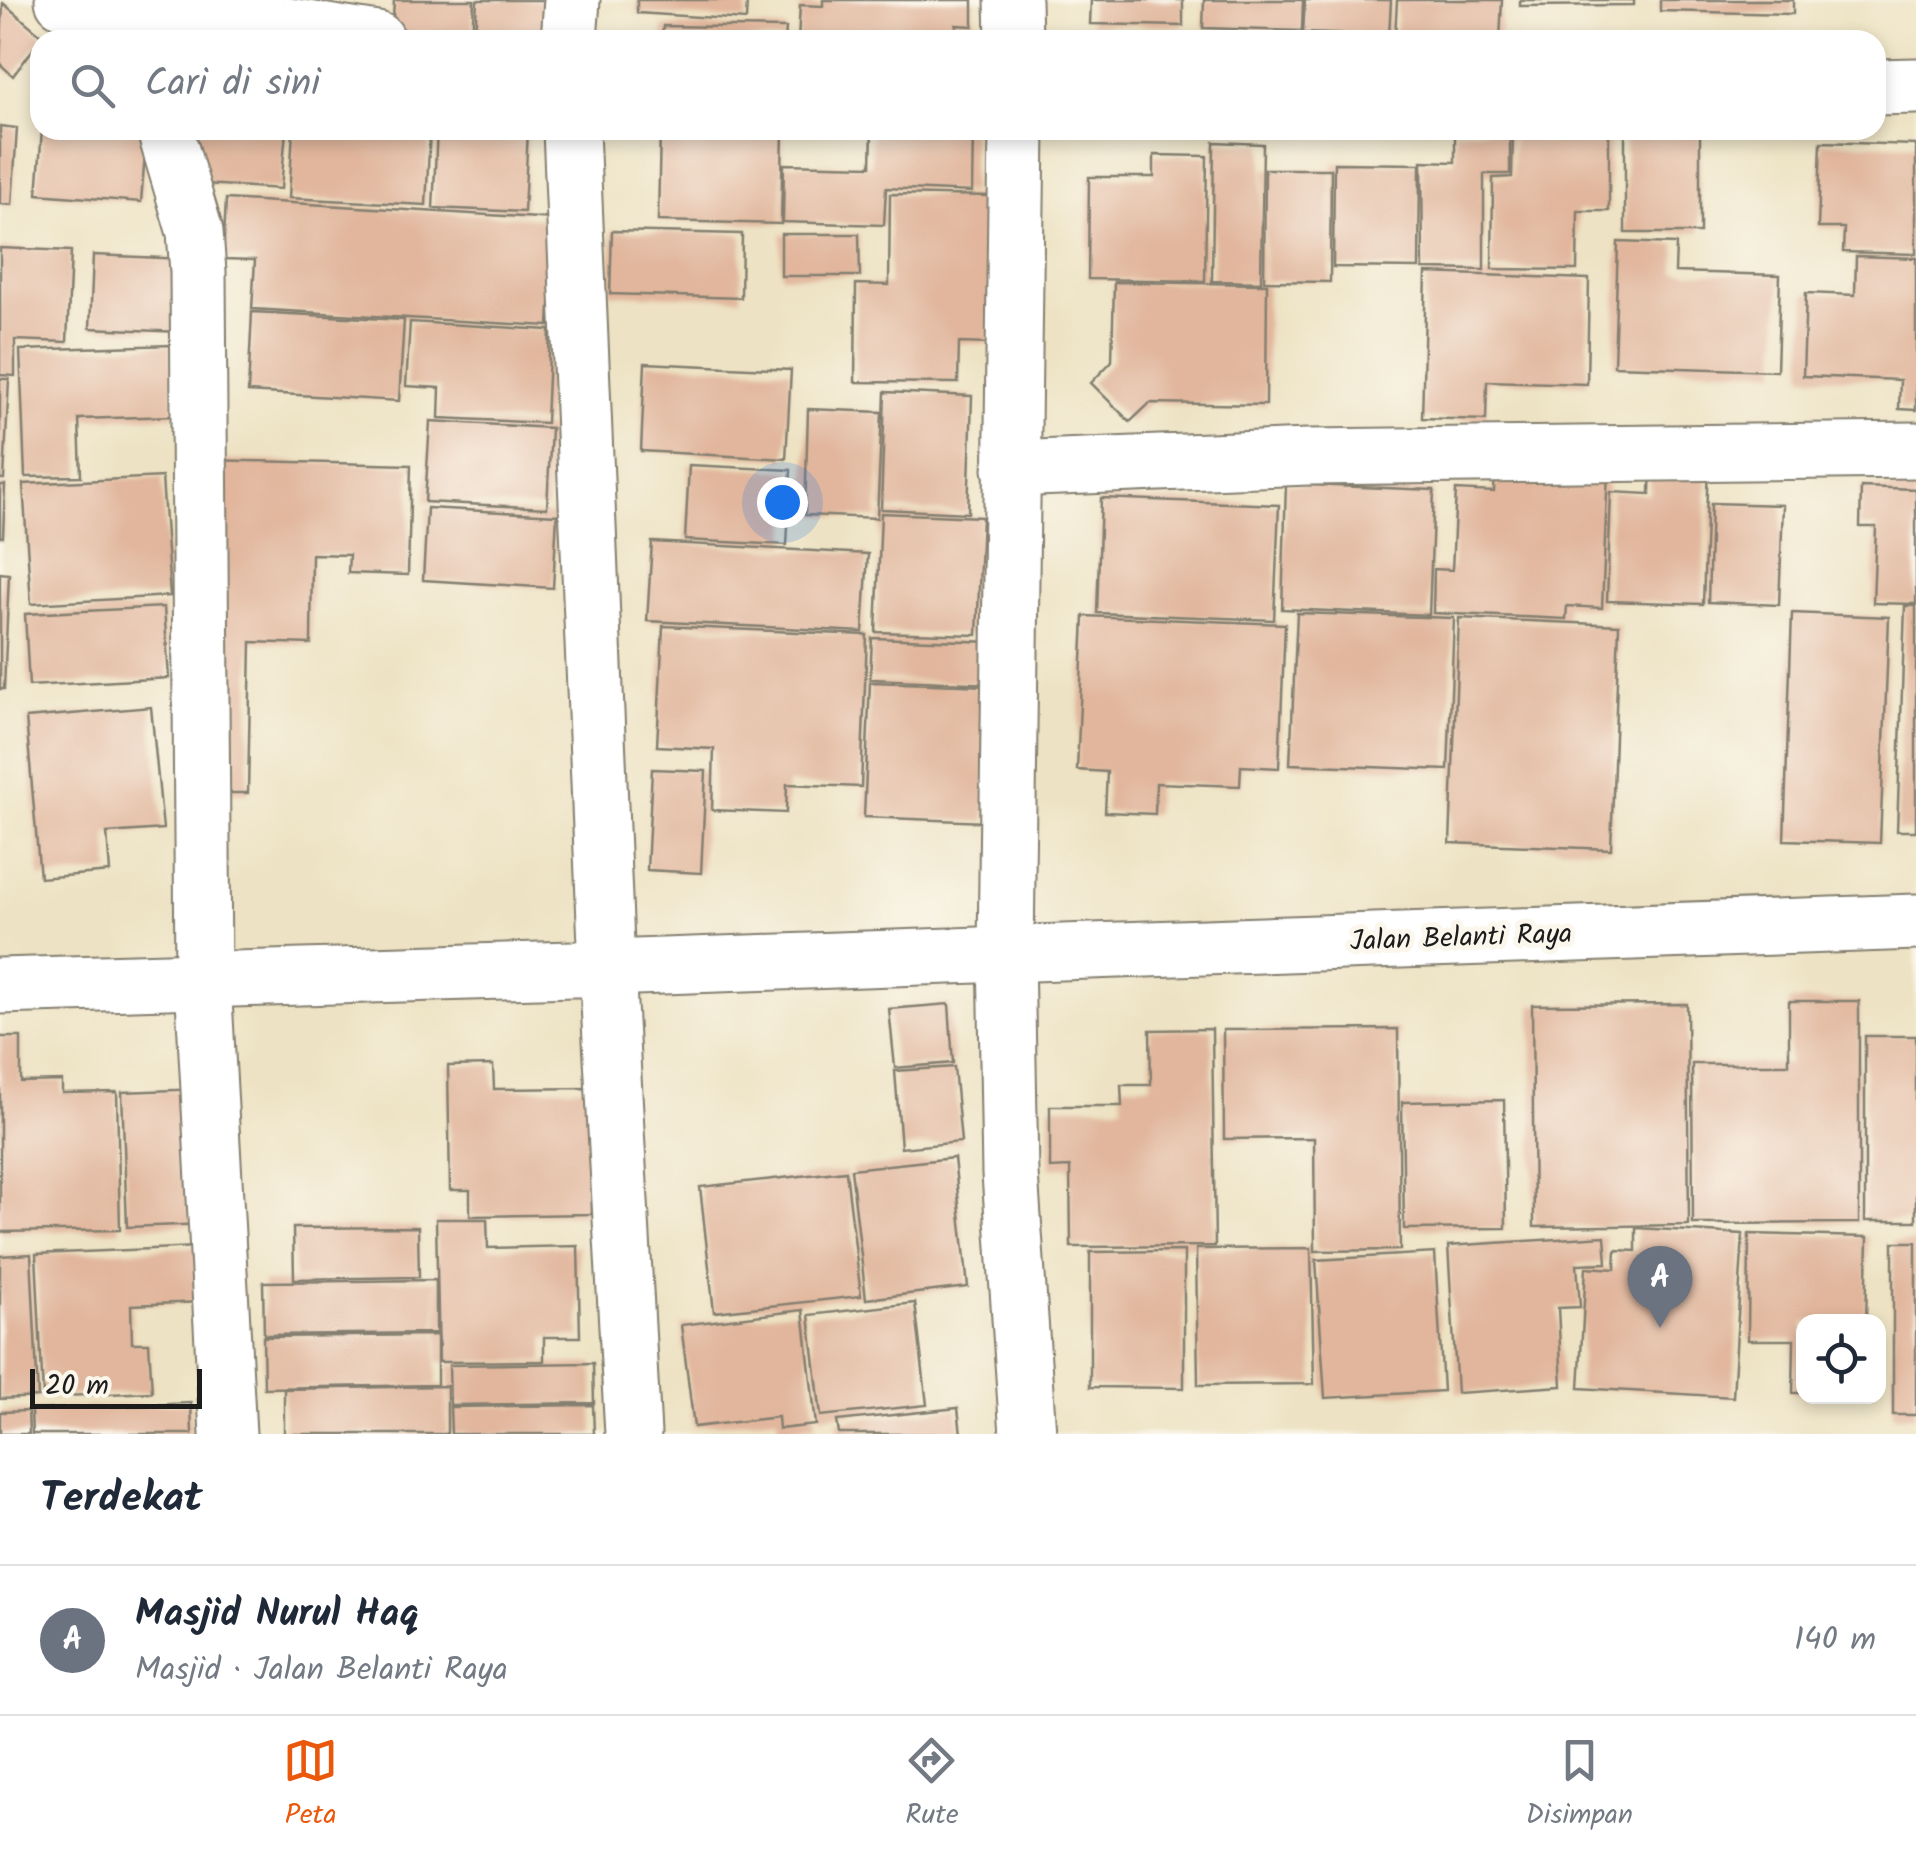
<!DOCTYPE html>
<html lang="id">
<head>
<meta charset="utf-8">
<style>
  body { margin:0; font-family:Kalam,sans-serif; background:#f2f2f3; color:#1f2937 }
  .controls { position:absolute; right:30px; bottom:30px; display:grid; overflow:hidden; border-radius:20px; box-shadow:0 5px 15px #0003 }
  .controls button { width:90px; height:90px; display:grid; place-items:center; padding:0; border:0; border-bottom:2px solid #e0e1e3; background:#fff; color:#1f2937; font:50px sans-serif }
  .scale { position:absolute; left:30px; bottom:25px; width:172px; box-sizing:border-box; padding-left:10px; border:5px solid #1c1c1c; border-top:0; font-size:28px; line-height:35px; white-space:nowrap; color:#1c1c1c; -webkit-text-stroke:8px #fbf7ec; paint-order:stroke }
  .you { position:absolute; left:782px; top:502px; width:35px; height:35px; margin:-25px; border:8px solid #fff; border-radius:50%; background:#1a73e8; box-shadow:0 0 0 15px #1a73e833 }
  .badge { display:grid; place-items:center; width:65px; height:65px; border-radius:50%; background:#ea580c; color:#fff; font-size:32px; font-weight:700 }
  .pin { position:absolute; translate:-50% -82px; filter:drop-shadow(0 2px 5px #0008) }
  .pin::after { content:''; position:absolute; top:52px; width:35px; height:30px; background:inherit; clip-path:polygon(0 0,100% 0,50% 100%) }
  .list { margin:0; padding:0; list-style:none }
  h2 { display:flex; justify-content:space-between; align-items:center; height:130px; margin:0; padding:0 40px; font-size:42px }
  h2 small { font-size:32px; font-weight:400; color:#747a83 }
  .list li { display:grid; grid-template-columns:65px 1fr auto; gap:30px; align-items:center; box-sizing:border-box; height:150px; padding:0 40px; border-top:2px solid #e0e1e3 }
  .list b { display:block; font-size:38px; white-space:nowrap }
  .list p { margin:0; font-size:32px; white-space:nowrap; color:#747a83 }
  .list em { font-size:32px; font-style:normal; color:#747a83 }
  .icon { flex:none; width:55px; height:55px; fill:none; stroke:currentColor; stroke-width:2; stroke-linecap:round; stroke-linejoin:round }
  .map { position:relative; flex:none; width:1916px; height:1434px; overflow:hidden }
  .search { position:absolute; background:#fff; box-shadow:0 5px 15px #0003; left:30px; right:30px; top:30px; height:110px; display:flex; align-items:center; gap:25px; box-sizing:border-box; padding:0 35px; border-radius:30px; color:#747a83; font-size:38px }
  .sheet { height:280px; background:#fff }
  nav { display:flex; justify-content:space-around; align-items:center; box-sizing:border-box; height:140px; border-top:2px solid #e0e1e3; background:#fff; font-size:28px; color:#747a83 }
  nav a { display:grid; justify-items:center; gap:5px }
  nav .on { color:#ea580c }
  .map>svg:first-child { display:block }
  .building { fill:#e1b69c }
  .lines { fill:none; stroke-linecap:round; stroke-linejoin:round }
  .minor-casing { stroke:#847f70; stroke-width:59 }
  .minor { stroke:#fff; stroke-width:55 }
  .labels { text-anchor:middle; stroke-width:10; stroke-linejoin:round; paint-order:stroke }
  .street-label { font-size:28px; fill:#1c1c1c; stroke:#fbf7ec }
</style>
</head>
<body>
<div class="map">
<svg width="1916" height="1434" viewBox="0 0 1916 1434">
  <rect width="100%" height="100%" fill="#fbf7ec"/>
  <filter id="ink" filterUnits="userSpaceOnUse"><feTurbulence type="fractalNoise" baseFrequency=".01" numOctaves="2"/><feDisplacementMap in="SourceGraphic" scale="20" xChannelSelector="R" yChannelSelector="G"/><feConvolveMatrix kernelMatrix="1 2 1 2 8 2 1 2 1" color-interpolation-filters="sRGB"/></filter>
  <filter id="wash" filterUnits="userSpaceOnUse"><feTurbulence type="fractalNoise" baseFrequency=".0048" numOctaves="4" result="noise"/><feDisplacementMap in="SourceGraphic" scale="40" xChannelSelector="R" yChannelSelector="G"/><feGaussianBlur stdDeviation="2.25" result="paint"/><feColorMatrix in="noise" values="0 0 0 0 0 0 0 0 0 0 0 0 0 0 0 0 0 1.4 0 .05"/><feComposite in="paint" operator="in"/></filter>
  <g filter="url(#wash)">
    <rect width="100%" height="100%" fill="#ede2c3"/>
    <g id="blocks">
      <g class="building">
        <polygon points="394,0 474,0 472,40 392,36"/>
        <polygon points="477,0 544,0 543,40 475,38"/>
        <polygon points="637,0 747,0 746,20 637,13"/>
        <polygon points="823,0 973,0 973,26 956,25 956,40 798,40 800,5 823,6"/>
        <polygon points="1091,0 1183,0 1183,26 1090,24"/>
        <polygon points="1204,0 1303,0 1302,31 1203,28"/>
        <polygon points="1305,0 1391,0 1389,36 1303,33"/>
        <polygon points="1397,0 1502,0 1500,40 1395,38"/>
        <polygon points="1520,0 1634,0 1634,5 1520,6"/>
        <polygon points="1660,0 1793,0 1793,14 1660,11"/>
        <polygon points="3,3 47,40 40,40 13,76 0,64"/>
        <polygon points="663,26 786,28 785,40 662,40"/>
        <polygon points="0,126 17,128 12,205 0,204"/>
        <polygon points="42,130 147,130 141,202 37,194"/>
        <polygon points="179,130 286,130 281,189 190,183"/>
        <polygon points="293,130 430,130 426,205 289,198"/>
        <polygon points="437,130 528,130 524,212 433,208"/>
        <polygon points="660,130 783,130 781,224 658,221"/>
        <polygon points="872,130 973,130 972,192 886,188 884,225 783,222 784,164 871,166"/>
        <polygon points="1455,130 1510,130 1510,174 1484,174 1484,270 1423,269 1422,161 1455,162"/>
        <polygon points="1513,130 1609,130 1609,211 1578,211 1577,270 1492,269 1493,178 1512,177"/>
        <rect x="1625" y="130" width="75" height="103"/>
        <polygon points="1214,142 1263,144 1261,282 1212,281"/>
        <polygon points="1821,142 1916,145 1916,254 1843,252 1844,228 1818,228"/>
        <polygon points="1154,155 1207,156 1205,281 1088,279 1089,177 1154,177"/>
        <polygon points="1334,163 1420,164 1419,268 1333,267"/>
        <polygon points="1265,169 1331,169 1330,282 1264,281"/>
        <polygon points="890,194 992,196 989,344 959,343 958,383 855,382 856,284 889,285"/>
        <polygon points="226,199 555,219 549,326 252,309 255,260 223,259"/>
        <polygon points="612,231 742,234 741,298 610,294"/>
        <polygon points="781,234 859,234 860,276 781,276"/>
        <polygon points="1618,242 1676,244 1675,272 1780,275 1777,371 1614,366"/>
        <polygon points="0,248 71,251 67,342 15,340 15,376 0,375"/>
        <polygon points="93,255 185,259 181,332 90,328"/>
        <polygon points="1856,256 1916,258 1916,410 1899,409 1900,380 1803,376 1806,293 1855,295"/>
        <polygon points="1426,273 1589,279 1587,384 1487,381 1486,420 1422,418"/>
        <polygon points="1114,282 1267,284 1266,405 1150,403 1130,422 1091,383 1112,361"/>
        <polygon points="252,312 404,320 399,401 248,392"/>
        <polygon points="410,322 550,330 546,423 439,418 440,388 406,386"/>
        <polygon points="171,345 174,416 79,419 81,476 25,477 20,350"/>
        <polygon points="645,363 791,370 786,459 641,451"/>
        <polygon points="0,379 9,379 4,479 0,479"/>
        <polygon points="885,392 972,396 968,513 881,509"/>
        <polygon points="808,409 882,412 877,518 805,515"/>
        <polygon points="430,421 551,428 547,508 425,502"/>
        <polygon points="208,460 411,465 408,575 348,573 349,555 312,554 311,644 251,642 248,793 202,793"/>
        <polygon points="1651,460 1708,463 1703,604 1607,601 1611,492 1650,494"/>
        <polygon points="689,465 791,470 787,545 685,540"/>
        <polygon points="1495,466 1608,470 1602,608 1567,606 1566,619 1433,613 1434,569 1452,570 1456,490 1494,492"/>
        <polygon points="162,477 170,596 31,604 23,484"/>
        <polygon points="1286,484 1434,490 1429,615 1282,609"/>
        <polygon points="0,485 5,485 3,537 0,537"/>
        <polygon points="1861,487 1916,489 1916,604 1873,603 1876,527 1860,527"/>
        <polygon points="1101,498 1279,505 1274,620 1097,613"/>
        <polygon points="1711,503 1783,505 1779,605 1708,602"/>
        <polygon points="427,508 557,515 553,588 423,580"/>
        <polygon points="881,513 982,517 977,635 876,632"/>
        <polygon points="652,542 868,554 863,632 647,621"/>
        <polygon points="0,573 9,574 4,689 0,689"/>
        <polygon points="1905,606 1916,606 1916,831 1897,831"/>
        <polygon points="164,607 169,678 29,686 25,614"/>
        <polygon points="1297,613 1454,618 1448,770 1290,764"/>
        <polygon points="1792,613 1889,617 1880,843 1784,840"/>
        <polygon points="1084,616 1285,624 1279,768 1241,766 1240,786 1156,783 1155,814 1105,812 1107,772 1077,770"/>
        <polygon points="1459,618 1619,625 1611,849 1450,843"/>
        <polygon points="663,626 867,635 861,787 787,784 786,813 712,810 714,749 657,746"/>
        <polygon points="872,638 994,642 993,684 870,679"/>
        <polygon points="870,682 989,686 985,822 864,817"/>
        <polygon points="151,707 163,829 107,833 110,872 40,878 26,718"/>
        <polygon points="652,769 706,771 701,873 647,870"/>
        <polygon points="1789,1001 1859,1001 1859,1223 1693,1224 1692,1064 1789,1064"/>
        <polygon points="949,1004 953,1063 895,1068 889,1009"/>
        <polygon points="1687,1004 1689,1225 1534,1227 1532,1005"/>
        <polygon points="1212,1029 1215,1246 1071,1247 1070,1167 1050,1168 1050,1106 1122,1106 1121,1085 1151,1085 1150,1030"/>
        <polygon points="1398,1029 1400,1250 1315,1251 1314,1138 1224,1139 1223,1030"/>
        <rect x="1865" y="1036" width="51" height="185"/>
        <polygon points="0,1037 21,1037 21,1082 62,1081 62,1093 117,1092 120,1230 0,1232"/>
        <polygon points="493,1065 494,1089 590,1088 592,1214 470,1216 470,1190 450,1190 448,1066"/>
        <polygon points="954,1067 961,1142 901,1148 895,1071"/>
        <polygon points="203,1089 208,1224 127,1227 122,1092"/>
        <polygon points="1504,1100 1506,1228 1404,1229 1402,1102"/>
        <polygon points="954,1158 968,1287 866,1299 851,1169"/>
        <polygon points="846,1171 861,1296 714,1312 700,1187"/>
        <polygon points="436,1219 487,1219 488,1248 578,1246 580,1337 544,1337 544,1361 439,1362"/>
        <polygon points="418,1227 419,1277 294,1279 293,1228"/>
        <polygon points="1636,1228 1743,1234 1733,1397 1579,1388 1586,1267 1615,1269 1616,1250 1636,1251"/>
        <polygon points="1749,1234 1868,1237 1866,1322 1804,1322 1804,1393 1793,1393 1794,1340 1748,1340"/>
        <polygon points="1605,1236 1607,1263 1577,1264 1580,1307 1558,1308 1562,1386 1457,1393 1448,1246"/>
        <rect x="1893" y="1242" width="23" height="173"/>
        <polygon points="198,1247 201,1302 131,1305 132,1343 149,1343 152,1392 43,1397 36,1254"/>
        <polygon points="1311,1248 1314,1384 1198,1385 1196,1249"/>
        <polygon points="1184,1251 1184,1388 1090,1387 1090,1252"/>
        <polygon points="1435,1253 1443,1391 1325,1398 1316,1260"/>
        <polygon points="31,1254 38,1397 0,1399 0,1256"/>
        <polygon points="436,1280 436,1333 264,1335 263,1282"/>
        <polygon points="915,1303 927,1405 821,1416 809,1315"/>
        <polygon points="803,1310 816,1425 779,1429 778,1417 694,1427 681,1325"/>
        <polygon points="437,1335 437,1385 264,1388 263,1337"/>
        <polygon points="593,1363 594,1403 450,1405 449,1365"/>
        <polygon points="447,1386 447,1434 284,1434 284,1389"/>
        <polygon points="191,1403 192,1434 32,1434 31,1410"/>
        <polygon points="593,1405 594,1434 451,1434 450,1407"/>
        <polygon points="958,1408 961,1434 839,1434 837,1421"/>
        <polygon points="28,1411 29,1434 0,1434 0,1412"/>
      </g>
    </g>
  </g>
  <g filter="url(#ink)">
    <use href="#blocks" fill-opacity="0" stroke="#847f70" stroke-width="2.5"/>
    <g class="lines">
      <defs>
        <g id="minor">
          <polyline points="63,0 213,14 377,40"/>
          <polyline points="1013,0 1014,40"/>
          <polyline points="569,40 572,0"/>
          <polyline points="1876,87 1916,86"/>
          <polyline points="165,130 195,232 198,272 203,981 228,1434"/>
          <polyline points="571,130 607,968 1916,922"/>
          <polyline points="1017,130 1006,951 1010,1174 1028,1434"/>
          <polyline points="1011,469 1308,457 1916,450"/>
          <polyline points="0,986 607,968 633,1434"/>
        </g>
      </defs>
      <use href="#minor" class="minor-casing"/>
      <use href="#minor" class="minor"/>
    </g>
  </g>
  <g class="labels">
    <g class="street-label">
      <text transform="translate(1461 936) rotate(-2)" y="10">Jalan Belanti Raya</text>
    </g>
  </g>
</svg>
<div class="controls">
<button><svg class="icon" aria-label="locate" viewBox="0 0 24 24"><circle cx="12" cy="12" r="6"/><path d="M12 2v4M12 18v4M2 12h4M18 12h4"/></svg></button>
</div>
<div class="scale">20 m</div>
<div class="you"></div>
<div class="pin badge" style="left:1660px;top:1328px;background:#6b7280">A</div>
<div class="search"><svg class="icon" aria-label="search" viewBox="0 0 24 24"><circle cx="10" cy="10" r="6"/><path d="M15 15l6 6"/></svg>Cari di sini</div>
</div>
<section class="sheet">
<h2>Terdekat<small></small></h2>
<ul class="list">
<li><span class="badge" style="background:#6b7280">A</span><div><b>Masjid Nurul Haq</b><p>Masjid · Jalan Belanti Raya</p></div><em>140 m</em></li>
</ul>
</section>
<nav>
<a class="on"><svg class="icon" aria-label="map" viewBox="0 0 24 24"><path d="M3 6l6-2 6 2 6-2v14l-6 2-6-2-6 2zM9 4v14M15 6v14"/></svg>Peta</a>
<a><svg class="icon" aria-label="directions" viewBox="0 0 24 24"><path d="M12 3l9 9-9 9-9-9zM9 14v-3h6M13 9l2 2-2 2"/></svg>Rute</a>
<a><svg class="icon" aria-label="saved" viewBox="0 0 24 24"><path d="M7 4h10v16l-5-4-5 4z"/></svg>Disimpan</a>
</nav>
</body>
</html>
